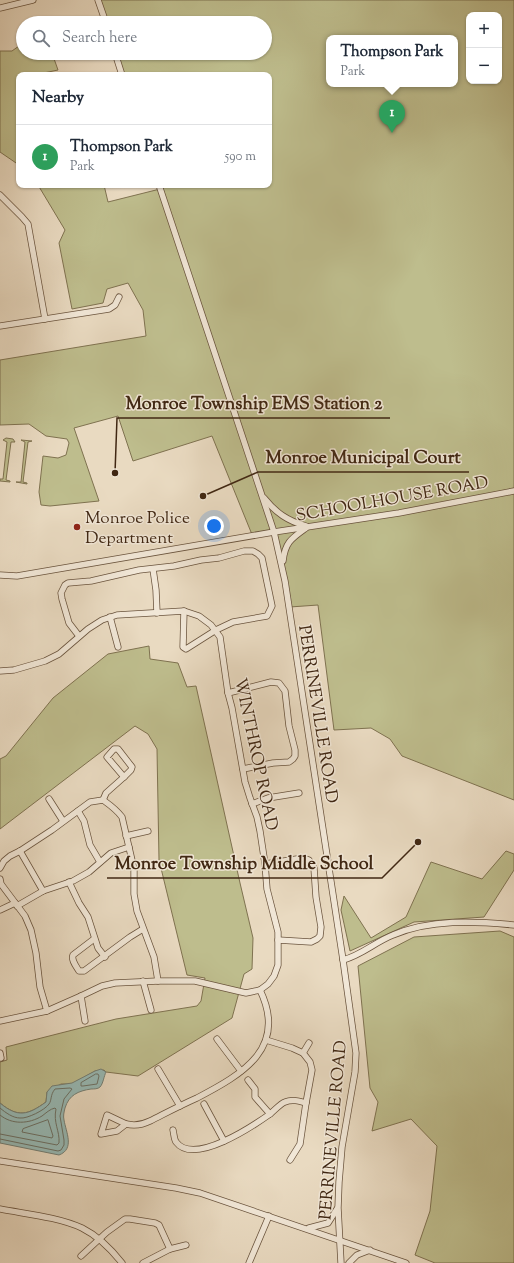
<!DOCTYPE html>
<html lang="en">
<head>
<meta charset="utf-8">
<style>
  body { margin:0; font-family:"Sorts Mill Goudy",serif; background:#f2f2f3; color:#1f2937 }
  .controls { position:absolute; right:12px; top:12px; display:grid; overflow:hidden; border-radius:8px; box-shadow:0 1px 3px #0004 }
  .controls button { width:36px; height:36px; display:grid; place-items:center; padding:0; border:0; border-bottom:1px solid #e0e1e3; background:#fff; color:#1f2937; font:20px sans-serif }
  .you { position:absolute; left:214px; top:526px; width:14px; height:14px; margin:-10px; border:3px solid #fff; border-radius:50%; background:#1a73e8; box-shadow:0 0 0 6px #1a73e833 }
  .badge { display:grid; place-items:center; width:26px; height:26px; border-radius:50%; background:#8f2418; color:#fff; font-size:13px; font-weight:700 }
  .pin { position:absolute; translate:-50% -33px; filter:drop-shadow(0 1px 2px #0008) }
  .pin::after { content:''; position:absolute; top:21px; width:14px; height:12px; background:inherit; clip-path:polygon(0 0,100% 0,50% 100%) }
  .popup { position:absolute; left:326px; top:35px; width:132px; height:52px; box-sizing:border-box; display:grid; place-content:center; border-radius:8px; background:#fff; filter:drop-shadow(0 1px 3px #0005); font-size:13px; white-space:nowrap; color:#747a83 }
  .popup b { font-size:15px; color:#1f2937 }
  .popup::after { content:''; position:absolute; left:50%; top:100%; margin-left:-8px; border:8px solid transparent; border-top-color:#fff }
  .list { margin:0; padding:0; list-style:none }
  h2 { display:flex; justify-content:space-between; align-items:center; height:52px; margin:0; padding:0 16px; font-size:17px }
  h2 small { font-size:13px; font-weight:400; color:#747a83 }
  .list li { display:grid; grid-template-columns:26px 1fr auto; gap:12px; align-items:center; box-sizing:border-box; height:64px; padding:0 16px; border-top:1px solid #e0e1e3 }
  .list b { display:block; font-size:15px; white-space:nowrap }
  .list p { margin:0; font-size:13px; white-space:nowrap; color:#747a83 }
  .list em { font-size:13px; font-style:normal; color:#747a83 }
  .icon { flex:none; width:22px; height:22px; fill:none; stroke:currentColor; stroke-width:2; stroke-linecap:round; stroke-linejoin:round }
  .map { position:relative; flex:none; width:514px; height:1263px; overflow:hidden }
  .search { position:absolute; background:#fff; box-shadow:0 1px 3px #0004; left:16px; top:16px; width:256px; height:44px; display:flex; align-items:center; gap:10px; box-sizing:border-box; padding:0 14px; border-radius:22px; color:#747a83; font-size:15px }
  .panel { position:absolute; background:#fff; box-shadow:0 1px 3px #0004; left:16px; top:72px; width:256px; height:116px; border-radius:8px }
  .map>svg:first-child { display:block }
  .green { fill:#bebd8d; stroke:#7f7250; fill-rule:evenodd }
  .water { fill:#97bab6; stroke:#747f75 }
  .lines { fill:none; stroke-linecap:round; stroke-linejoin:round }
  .shore { stroke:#6c7064; stroke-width:1 }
  .minor-casing { stroke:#6a543e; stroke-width:7 }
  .minor { stroke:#f1e7d7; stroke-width:5.5 }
  .poi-dot { fill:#8f2418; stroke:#f1e7d7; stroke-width:1.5 }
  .labels { text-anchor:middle; stroke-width:3; stroke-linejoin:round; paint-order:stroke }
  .street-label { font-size:17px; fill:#402713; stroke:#f1e7d7 }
  .poi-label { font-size:17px; fill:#402713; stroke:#f1e7d7; text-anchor:start }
  .leader { fill:none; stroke:#402713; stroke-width:1.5 }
  .callout-dot { fill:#402713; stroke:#f1e7d7; stroke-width:1.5 }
  .callout-label { font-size:18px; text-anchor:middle; font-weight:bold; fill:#402713; stroke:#f1e7d7; stroke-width:3; stroke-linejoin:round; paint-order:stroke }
</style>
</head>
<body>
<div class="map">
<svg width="514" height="1263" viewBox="0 0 514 1263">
  <rect width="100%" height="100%" fill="#e9dac1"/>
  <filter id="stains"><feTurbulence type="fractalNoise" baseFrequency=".005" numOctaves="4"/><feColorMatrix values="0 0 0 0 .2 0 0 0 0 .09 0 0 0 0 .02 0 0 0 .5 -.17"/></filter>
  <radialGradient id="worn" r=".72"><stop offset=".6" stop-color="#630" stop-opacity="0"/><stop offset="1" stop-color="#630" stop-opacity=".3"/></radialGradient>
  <g class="green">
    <path d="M97,0H514V800L402,756L390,739L371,728L334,730L318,605L290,607L275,534L253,537L212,436L133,461L118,416L74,428L99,501L50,506L41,505L39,492L43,456L58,458L66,455L69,443L67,439L46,436L29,424L0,425V360L146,336L143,310L128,283L107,289L103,303L72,309L59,243L65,230L38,185H104L108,202L160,189L159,185H269V75H122L115,53H265V23H105ZM469,15H499V81H469ZM329,38H455V84H329Z"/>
    <polygon points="23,43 23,53 52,53 58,70 34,75 19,75 19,165 0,152 0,51 12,51"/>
    <polygon points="6,438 13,439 15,442 11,442 6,480 10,481 10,482 0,481 0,479 3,479 7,442 3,440"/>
    <polygon points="21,440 32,441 28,442 23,482 27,483 27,484 16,482 21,482 25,442"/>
    <path d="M149,646L150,659L178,663L187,687L196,686L240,883L253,938L252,969L244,974L232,1018L138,1076L106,1072L104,1070L95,1071L72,1084H61L47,1092L46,1102C28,1115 18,1118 0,1103V1062L7,1060L6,1047L116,1019L197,1006L201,1001L205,978L187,975L159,860L157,749L148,734L135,726L0,829V759L6,756L53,698L108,654Z"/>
    <polygon points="506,851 514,854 514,870 484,917 414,922 350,951 341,910 344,896 371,938 406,917 431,862 482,879"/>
    <polygon points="500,931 514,937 514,1263 435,1263 415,1255 430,1211 437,1146 411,1119 372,1131 378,1102 370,1088 358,966 414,937"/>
  </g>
  <path class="water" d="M101,1069L106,1072C104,1076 103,1084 100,1087C98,1089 94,1089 91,1089C78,1091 69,1095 65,1108C64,1112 63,1116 64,1120C66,1132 75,1149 59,1155L0,1143V1103C18,1118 28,1115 46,1102L47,1092L52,1086L72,1083L95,1071Z"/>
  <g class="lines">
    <g class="shore">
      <polygon points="96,1074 98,1074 99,1076 97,1084 83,1086 81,1086 81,1083"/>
      <path d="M0,1108C6,1113 13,1118 20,1118C27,1119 45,1110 49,1104C52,1100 50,1095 55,1089L70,1088L72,1089L64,1099L60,1116L64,1140V1145L61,1150L58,1151L0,1139"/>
      <path d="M0,1115C12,1125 29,1124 42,1116C46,1113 50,1109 55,1108L56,1109C53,1123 60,1131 59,1143L57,1145L0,1134"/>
      <polygon points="48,1120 53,1136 52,1138 22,1132 23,1129"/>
    </g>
    <defs>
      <g id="minor">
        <polyline points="98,0 106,23"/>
        <polyline points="0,8 33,0"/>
        <polyline points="115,53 122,75"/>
        <polyline points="159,185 274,532 285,581 343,960 356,1053 355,1072 342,1147 339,1182 338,1208 341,1263"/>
        <polyline points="0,195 22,217 28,224 45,319"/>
        <polyline points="0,326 109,309 115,305 119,297"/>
        <path d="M264,498C276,513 288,521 306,526"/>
        <path d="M283,561C285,542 292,538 306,528"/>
        <polyline points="153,569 156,590 157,613"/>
        <polyline points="0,575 17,576 52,570 274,532 399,513 514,491"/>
        <polyline points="110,617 118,647"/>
        <polyline points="79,636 69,623 62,599 61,593 65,585 68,583 91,581 139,570 174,566 201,560 219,558 244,551 253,551 258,554 262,558 272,606 267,616 233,622 216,630 186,649 183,647 184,611"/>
        <polyline points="0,671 14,670 45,661 59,654 88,629 102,620 117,615 184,611 199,616 211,625 220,637 228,693 232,708 245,782 250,798 257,817 260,831 265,864 267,889 278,932 278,965 274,976 268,984 260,990 246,993 195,981 158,981 115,983 102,986 81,996 47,1011 0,1021"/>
        <polyline points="228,693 271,682 279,683 285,691 289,726 295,750 295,756 293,759 289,762 273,763 243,769"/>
        <polygon points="114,749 118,749 132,767 131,770 124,777 107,757"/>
        <polyline points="49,799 63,821"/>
        <polyline points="103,800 106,793 124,777"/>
        <polyline points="252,804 268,798 299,793"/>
        <polyline points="78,811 84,821 90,845 100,862"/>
        <polyline points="126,836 148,831"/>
        <polyline points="20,851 43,891"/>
        <polyline points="265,864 303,858 309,860 314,868 316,897 321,927 320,936 317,939 311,942 278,940"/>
        <path d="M0,868L4,861L10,856L20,851L52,830L90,802L103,800C110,805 116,809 122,817L134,869V894L137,911L154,957L158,981"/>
        <polyline points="0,879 1,884 25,916 31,930 36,953 40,987 47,1011"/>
        <polyline points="69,882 79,903 88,917 98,948 105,957"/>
        <polyline points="17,906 43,891 73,881 89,872 111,853 129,847"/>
        <polyline points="0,910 15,903"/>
        <path d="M94,939L73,955C71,960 76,966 79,971H84L130,937L143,929"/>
        <path d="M343,960C362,955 375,942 393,935C430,919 474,921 514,925"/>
        <polyline points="143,981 151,1010"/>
        <polyline points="81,996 85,1021"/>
        <polyline points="217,1039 241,1071"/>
        <polyline points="266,1040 292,1048 303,1053 310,1062 312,1070 306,1103 300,1144 290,1160"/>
        <polyline points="0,1053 1,1058"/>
        <polyline points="303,1053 309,1043"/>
        <polyline points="158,1069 180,1106"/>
        <polyline points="248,1080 255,1089 255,1097 270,1114"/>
        <polyline points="204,1104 224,1141"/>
        <polygon points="107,1115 126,1124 117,1131 101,1134"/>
        <path d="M126,1124C135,1126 142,1125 150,1121C166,1113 181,1105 197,1098C243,1074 288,1048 260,990"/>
        <path d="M173,1130C174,1134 174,1139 176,1142C194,1166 253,1126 270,1114C275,1110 280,1104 285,1102C292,1099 299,1101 306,1103"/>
        <polyline points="0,1161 176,1188 200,1193 406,1263"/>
        <path d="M0,1209C26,1214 58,1217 82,1228C98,1236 111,1249 122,1263"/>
        <polyline points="309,1228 328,1223 337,1209"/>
        <polyline points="81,1256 107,1232 125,1219 130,1219 155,1223 159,1225 170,1249"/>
        <polyline points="143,1263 170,1249 186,1245"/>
        <polyline points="249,1263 269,1216"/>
        <polyline points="349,1263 357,1255 370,1250"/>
      </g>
    </defs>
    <use href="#minor" class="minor-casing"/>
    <use href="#minor" class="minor"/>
  </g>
  <circle class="poi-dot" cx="77" cy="527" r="4"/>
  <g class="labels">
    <g class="street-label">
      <text transform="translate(392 498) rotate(-10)" y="6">SCHOOLHOUSE ROAD</text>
      <text transform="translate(319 714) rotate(81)" y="6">PERRINEVILLE ROAD</text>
      <text transform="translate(257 754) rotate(78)" y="6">WINTHROP ROAD</text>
      <text transform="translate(332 1130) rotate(-85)" y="6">PERRINEVILLE ROAD</text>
    </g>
    <g class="poi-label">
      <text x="85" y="523">Monroe Police<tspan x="85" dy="20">Department</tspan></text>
    </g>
  </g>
  <path class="leader" d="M115 473L117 418H390M203 496L258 472H469M418 842L382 878H107"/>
  <g class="callout-dot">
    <circle cx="115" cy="473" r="4"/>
    <circle cx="203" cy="496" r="4"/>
    <circle cx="418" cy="842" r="4"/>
  </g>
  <g class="callout-label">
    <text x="254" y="409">Monroe Township EMS Station 2</text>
    <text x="363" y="463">Monroe Municipal Court</text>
    <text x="244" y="869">Monroe Township Middle School</text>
  </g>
  <rect width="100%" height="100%" filter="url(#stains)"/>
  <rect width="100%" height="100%" fill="url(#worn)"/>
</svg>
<div class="controls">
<button>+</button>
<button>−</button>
</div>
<div class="you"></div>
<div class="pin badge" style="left:392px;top:133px;background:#2e9e5b">1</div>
<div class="popup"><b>Thompson Park</b>Park</div>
<div class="search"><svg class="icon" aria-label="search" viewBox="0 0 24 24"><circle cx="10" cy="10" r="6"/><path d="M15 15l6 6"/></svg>Search here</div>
<section class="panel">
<h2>Nearby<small></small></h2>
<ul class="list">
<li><span class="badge" style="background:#2e9e5b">1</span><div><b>Thompson Park</b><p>Park</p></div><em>590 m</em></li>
</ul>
</section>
</div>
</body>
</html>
